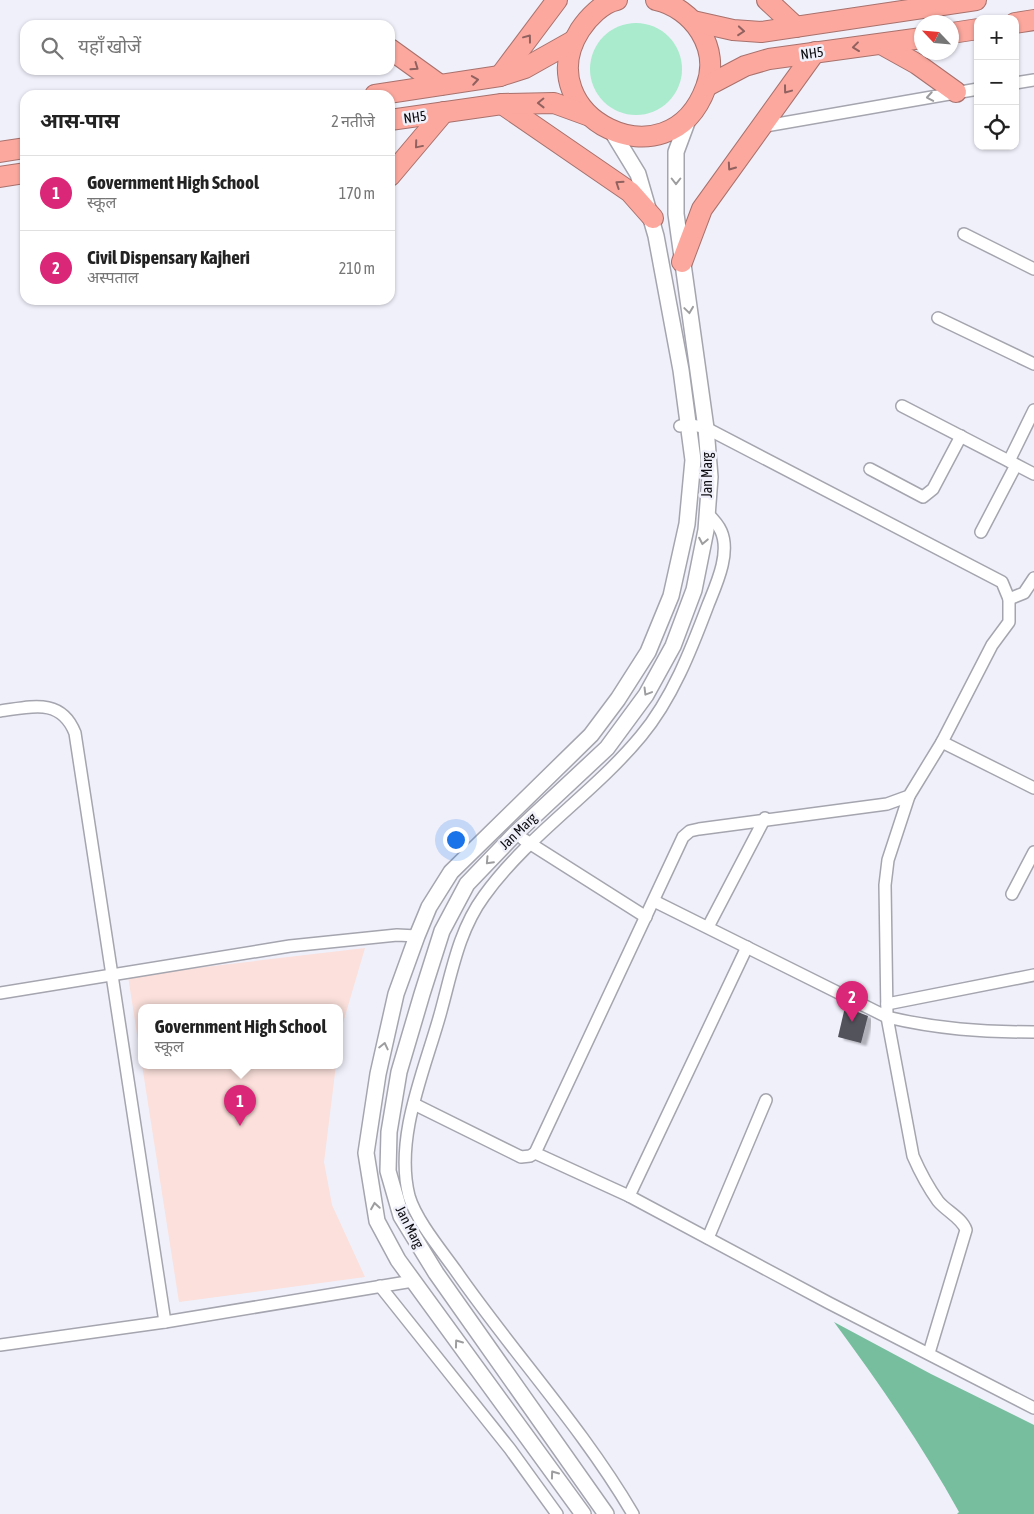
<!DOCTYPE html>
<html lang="hi">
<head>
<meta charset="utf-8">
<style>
  body { margin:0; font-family:"Asap Condensed","Noto Sans Devanagari",sans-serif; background:#f6f6f6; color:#222 }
  .controls { position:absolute; right:15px; top:15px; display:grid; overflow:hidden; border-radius:10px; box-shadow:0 1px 4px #0004 }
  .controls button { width:45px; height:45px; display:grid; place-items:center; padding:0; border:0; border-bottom:1px solid #e0e0e0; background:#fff; color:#222; font:25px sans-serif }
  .compass { position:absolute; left:914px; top:15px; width:45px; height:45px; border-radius:50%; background:#fff; box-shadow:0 1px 4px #0004; rotate:296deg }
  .you { position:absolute; left:455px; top:839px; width:18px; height:18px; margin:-12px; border:4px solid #fff; border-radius:50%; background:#1a73e8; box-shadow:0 0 0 8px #1a73e833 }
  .badge { display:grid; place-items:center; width:32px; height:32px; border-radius:50%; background:#db2777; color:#fff; font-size:16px; font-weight:700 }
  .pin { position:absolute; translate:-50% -41px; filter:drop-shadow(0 1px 2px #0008) }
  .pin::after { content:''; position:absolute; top:26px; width:18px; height:15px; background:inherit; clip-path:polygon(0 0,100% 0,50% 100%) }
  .popup { position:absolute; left:138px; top:1004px; width:205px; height:65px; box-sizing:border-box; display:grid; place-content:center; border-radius:10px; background:#fff; filter:drop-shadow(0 1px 4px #0005); font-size:16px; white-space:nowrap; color:#767676 }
  .popup b { font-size:19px; color:#222 }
  .popup::after { content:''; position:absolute; left:50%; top:100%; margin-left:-10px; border:10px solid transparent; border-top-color:#fff }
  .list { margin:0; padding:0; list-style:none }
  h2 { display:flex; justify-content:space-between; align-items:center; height:65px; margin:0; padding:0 20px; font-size:21px }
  h2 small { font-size:16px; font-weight:400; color:#767676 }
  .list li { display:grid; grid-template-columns:32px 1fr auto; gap:15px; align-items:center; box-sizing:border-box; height:75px; padding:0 20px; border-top:1px solid #e0e0e0 }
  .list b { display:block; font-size:19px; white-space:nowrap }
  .list p { margin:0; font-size:16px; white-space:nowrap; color:#767676 }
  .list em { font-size:16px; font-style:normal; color:#767676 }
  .icon { flex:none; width:28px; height:28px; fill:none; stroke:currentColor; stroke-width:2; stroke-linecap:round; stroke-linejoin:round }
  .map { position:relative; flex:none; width:1034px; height:1514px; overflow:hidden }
  .search { position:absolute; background:#fff; box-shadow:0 1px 4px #0004; left:20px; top:20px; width:375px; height:55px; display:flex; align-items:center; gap:12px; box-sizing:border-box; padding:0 18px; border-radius:15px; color:#767676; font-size:19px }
  .panel { position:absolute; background:#fff; box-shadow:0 1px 4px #0004; left:20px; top:90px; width:375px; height:215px; border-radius:15px }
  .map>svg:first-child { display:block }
  .education { fill:#fbe0db }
  .green { fill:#a9ebcc }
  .forest { fill:#77be9e }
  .building { fill:#53535c; filter:url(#shadow) }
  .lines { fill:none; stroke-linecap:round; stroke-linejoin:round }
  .street-casing { stroke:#a4a5ae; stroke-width:14 }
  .secondary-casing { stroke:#a4a5ae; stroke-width:18 }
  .highway-casing { stroke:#a8716c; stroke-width:22 }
  .street { stroke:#fff; stroke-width:11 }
  .secondary { stroke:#fff; stroke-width:15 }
  .highway { stroke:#fca89e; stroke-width:20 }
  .oneway { stroke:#90615e }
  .oneway2 { stroke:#9d9d9f }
  .labels { text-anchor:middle; stroke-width:5; stroke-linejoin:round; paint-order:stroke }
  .street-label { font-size:14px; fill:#0b0b0f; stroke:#f0f0fb }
</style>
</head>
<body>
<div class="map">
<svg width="1034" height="1514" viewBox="0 0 1034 1514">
  <defs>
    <filter id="shadow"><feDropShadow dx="5.5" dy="3" stdDeviation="1" flood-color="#0004"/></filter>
  </defs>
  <rect width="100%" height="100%" fill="#f0f0fb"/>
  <g class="education">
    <polygon points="365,948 343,1023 339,1048 339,1007 141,1007 141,1060 128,976"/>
    <polygon points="142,1065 336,1065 324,1162 332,1205 365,1277 179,1302"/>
  </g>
  <circle class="green" cx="636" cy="69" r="46"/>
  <path class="forest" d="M834,1322L931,1374L1034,1425V1514H957L959,1512C922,1445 879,1383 834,1322Z"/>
  <polygon class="building" points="845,1007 868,1016 861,1043 838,1037"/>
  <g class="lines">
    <defs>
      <g id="street">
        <polyline points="1015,83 1034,80"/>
        <polyline points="760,127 978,89"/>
        <polyline points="964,234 1034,269"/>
        <polyline points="938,318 1034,364"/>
        <polyline points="902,406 1034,474"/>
        <polyline points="680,426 688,424 706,428 1002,582 1009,599 1009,622 992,645 942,742 909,796 887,804 699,829 690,831 683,837 535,1153 629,1196 829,1303 1034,1408"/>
        <polyline points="1009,461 1034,410"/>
        <polyline points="870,469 923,497 933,489 961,436"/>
        <polyline points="981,532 1016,465"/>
        <polyline points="1009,599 1024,593 1034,578"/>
        <path d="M0,711C30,707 61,697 75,733L165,1322"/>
        <polyline points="942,742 1034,788"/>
        <polyline points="523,839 646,917"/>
        <polyline points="1012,894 1034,852"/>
        <polyline points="654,901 887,1017 885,885 888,860 909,796"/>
        <polyline points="708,927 765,818"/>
        <polyline points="0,993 290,946 397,935 417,936"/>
        <polyline points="887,1004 1034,975"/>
        <polyline points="414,1104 521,1157 530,1156 535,1153"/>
        <polyline points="629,1196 747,947"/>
        <polyline points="708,1238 766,1100"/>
        <polyline points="380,1286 510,1449 557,1514"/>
        <polyline points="0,1345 165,1322 413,1281"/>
        <path d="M929,1353L966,1230C962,1218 946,1211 938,1201C928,1187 920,1172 913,1156L887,1017C937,1029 982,1032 1034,1032"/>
        <path d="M633,1514C582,1427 513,1353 456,1271C441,1250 416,1220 409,1196C394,1136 426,1067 441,1011C452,971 459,930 484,896C528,835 593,794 641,736C672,699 691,650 708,605C716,585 731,553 721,531C718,524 712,518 707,513"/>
      </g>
      <g id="secondary">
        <polyline points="583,1514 398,1260 377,1221 366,1153 378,1074 396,994 417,936 429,907 451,872 591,735 618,699 648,652 671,596 687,524 693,460 681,370 656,236 638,174 613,133"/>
        <polyline points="606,1514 436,1273 401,1216 388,1171 389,1132 399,1072 422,994 442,931 467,884 515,834 607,748 646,695 673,646 694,590 706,530 710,477 706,428 676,214 676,152 689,117"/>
      </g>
      <g id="highway">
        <path d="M617,0C602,3 588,18 580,30C526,115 669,189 706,87C721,48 693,8 656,0"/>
        <polyline points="767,0 796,27"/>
        <polyline points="693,21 733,30 761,32 976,0"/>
        <polyline points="1015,23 1034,20"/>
        <polyline points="952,33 978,29"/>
        <polyline points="881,44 917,64 956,92"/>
        <polyline points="390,49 440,85"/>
        <polyline points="500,76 557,0"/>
        <polyline points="707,86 745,66 769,59 922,38"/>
        <polyline points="375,95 500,76 525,68 573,41"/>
        <polyline points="502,104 630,192 653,218"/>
        <polyline points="390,120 502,104 554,103 587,115"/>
        <polyline points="0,152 25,148"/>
        <polyline points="390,176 444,112"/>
        <polyline points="0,177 25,173"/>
        <polyline points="682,262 702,209 815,52"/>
      </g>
    </defs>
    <use href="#street" class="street-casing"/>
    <use href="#secondary" class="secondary-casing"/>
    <use href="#highway" class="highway-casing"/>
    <use href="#street" class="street"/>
    <use href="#secondary" class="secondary"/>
    <use href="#highway" class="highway"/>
  </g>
  <defs><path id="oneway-chevron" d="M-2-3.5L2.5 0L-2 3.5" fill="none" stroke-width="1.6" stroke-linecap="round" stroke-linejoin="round" transform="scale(1.25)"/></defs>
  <g class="oneway">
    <use href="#oneway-chevron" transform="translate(741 31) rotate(5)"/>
    <use href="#oneway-chevron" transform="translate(528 38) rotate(-53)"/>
    <use href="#oneway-chevron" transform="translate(856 47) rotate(173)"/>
    <use href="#oneway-chevron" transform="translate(415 67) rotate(35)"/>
    <use href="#oneway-chevron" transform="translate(475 80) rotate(-9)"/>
    <use href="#oneway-chevron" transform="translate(787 90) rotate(127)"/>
    <use href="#oneway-chevron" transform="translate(541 103) rotate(179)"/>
    <use href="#oneway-chevron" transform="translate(418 145) rotate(130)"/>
    <use href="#oneway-chevron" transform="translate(731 167) rotate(125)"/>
    <use href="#oneway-chevron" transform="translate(619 184) rotate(-146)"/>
  </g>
  <g class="oneway2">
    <use href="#oneway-chevron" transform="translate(930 97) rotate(170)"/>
    <use href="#oneway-chevron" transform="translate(676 181) rotate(90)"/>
    <use href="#oneway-chevron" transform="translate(689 310) rotate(82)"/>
    <use href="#oneway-chevron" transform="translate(703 541) rotate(101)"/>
    <use href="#oneway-chevron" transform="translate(647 692) rotate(121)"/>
    <use href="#oneway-chevron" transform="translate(489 861) rotate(133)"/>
    <use href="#oneway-chevron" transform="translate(384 1046) rotate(-77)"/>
    <use href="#oneway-chevron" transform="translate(375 1206) rotate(-99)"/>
    <use href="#oneway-chevron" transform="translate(458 1343) rotate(-126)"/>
    <use href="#oneway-chevron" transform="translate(554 1474) rotate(-126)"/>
  </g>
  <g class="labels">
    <g class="street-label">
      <text transform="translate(812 53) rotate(-8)" y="5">NH5</text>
      <text transform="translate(415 117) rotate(-8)" y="5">NH5</text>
      <text transform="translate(707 475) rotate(-90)" y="5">Jan Marg</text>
      <text transform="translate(518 831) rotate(-44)" y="5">Jan Marg</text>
      <text transform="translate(410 1227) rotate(63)" y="5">Jan Marg</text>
    </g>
  </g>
</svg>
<div class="controls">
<button>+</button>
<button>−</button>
<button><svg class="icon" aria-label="locate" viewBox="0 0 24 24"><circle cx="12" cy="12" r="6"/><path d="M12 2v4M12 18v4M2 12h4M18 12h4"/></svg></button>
</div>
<svg class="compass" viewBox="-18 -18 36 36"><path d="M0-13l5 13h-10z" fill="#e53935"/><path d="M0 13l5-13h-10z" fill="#767676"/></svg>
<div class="you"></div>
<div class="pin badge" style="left:240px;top:1126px">1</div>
<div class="popup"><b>Government High School</b>स्कूल</div>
<div class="pin badge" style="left:852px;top:1022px">2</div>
<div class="search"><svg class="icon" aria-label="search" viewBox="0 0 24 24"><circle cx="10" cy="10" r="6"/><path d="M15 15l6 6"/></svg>यहाँ खोजें</div>
<section class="panel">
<h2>आस-पास<small>2 नतीजे</small></h2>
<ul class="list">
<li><span class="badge">1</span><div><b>Government High School</b><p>स्कूल</p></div><em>170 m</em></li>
<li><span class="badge">2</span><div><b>Civil Dispensary Kajheri</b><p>अस्पताल</p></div><em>210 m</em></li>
</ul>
</section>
</div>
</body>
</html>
